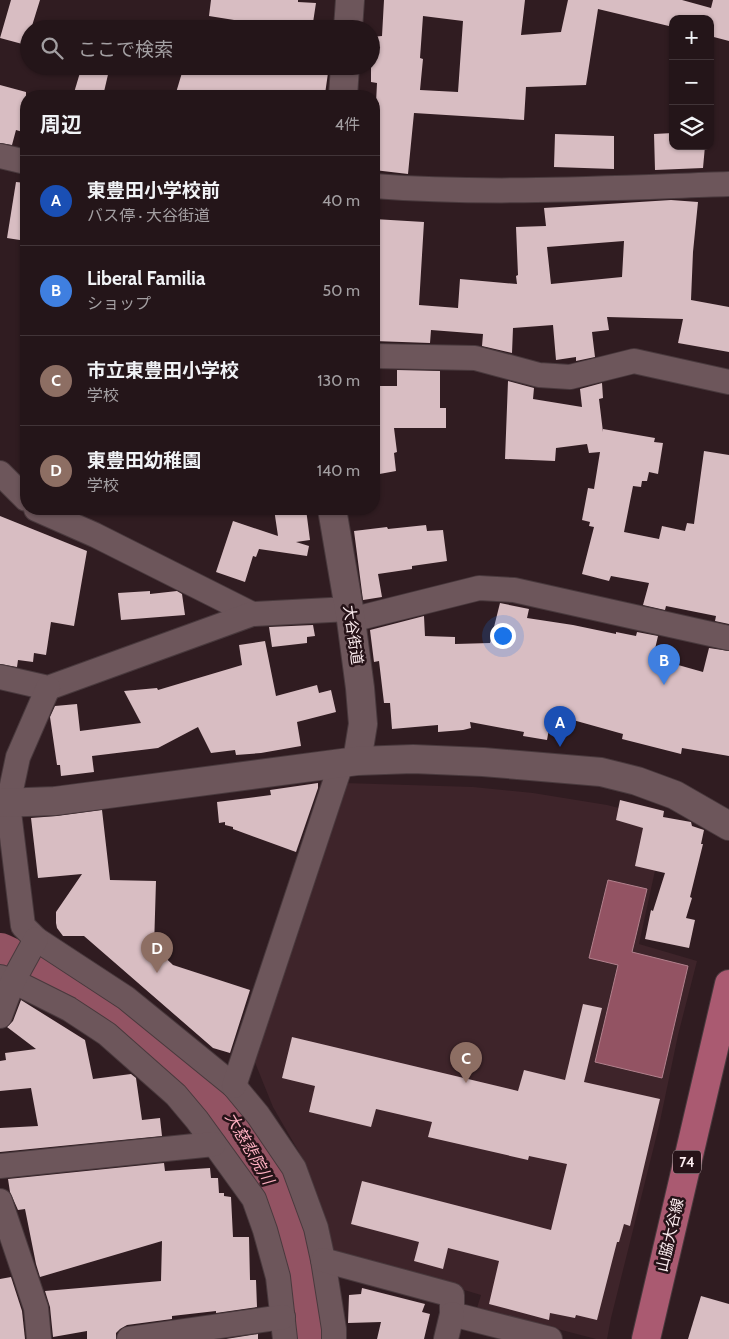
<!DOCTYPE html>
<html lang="ja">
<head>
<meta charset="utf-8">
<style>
  body { margin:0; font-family:Cabin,"Noto Sans JP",sans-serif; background:#2c1e22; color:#f1f3f6 }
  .controls { position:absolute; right:15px; top:15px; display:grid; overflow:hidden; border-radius:10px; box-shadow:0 1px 4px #0004 }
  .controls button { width:45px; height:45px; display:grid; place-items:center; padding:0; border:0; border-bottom:1px solid #413438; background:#241519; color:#f1f3f6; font:25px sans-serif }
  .you { position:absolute; left:502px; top:635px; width:18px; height:18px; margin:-12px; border:4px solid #fff; border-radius:50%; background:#1a73e8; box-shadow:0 0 0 8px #1a73e833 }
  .badge { display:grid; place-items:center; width:32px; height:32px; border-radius:50%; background:#d93025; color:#fff; font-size:16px; font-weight:700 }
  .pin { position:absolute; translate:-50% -41px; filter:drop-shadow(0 1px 2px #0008) }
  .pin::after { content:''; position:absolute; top:26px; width:18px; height:15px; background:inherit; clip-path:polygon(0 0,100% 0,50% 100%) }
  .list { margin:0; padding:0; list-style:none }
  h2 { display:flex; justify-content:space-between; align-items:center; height:65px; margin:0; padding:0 20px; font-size:21px }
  h2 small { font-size:16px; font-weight:400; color:#a39fa2 }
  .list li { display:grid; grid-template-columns:32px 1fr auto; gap:15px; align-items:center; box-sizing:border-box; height:90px; padding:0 20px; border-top:1px solid #413438 }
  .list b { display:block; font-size:19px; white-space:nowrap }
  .list p { margin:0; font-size:16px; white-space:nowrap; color:#a39fa2 }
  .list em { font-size:16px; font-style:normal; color:#a39fa2 }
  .icon { flex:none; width:28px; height:28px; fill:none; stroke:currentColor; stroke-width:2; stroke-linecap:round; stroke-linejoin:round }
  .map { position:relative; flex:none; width:729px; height:1339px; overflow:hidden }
  .search { position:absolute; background:#241519; box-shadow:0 1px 4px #0004; left:20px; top:20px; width:360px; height:55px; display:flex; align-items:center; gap:12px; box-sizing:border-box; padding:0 18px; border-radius:28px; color:#a39fa2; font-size:19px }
  .panel { position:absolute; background:#241519; box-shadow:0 1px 4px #0004; left:20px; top:90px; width:360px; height:425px; border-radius:20px }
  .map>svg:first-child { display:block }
  .built { fill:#3e242a }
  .water { fill:#935363; stroke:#b2818d }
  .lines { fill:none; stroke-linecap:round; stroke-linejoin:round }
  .river { stroke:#935363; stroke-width:42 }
  .building { fill:#d8bdc2; fill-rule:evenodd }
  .minor-casing { stroke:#49393d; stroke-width:26 }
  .tertiary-casing { stroke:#49393d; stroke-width:30 }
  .primary-casing { stroke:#49393d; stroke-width:30 }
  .minor { stroke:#6d565b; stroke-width:24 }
  .tertiary { stroke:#6d565b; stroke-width:28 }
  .primary { stroke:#aa5a71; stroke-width:28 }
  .labels { text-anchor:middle; stroke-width:5; stroke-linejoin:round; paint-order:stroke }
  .shield { fill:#261318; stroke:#bbabae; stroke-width:1 }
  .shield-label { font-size:14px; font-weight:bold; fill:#fbecef }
  .street-label { font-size:15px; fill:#fbecef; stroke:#261318 }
  .water-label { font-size:16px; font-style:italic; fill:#fbaebf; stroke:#261318 }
</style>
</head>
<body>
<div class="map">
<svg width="729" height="1339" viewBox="0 0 729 1339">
  <rect width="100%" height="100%" fill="#301c21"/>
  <polygon class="built" points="344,783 473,787 533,793 607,805 666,820 639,944 697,961 678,1035 659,1126 611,1318 607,1339 596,1339 477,1308 481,1295 331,1250 299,1152 273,1107 254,1060"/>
  <polygon class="water" points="608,880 647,889 632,952 688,966 662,1078 595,1062 618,965 589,958"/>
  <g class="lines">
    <polyline class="river" points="0,954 58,981 152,1042 196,1074 234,1115 289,1215 303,1274 305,1339"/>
  </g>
  <g class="building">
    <polygon points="11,0 40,0 31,29 29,29 26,45 0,38"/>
    <polygon points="211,0 298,0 298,2 316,3 312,29 286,29 288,20 234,20 209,16"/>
    <path d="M384,0H525L521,35L561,32L568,0H682L711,8L713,0H729V41L710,36V19H673V27L598,9L586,85L526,87L524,120L414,113L408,174L374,170L379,103H376L377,83L371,82V37L382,36ZM423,16L463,21L458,92L420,90L423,59L420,58Z"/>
    <polygon points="82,66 110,66 103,96 73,96"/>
    <polygon points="184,66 329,66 325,94 310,91 309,96 175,96"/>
    <polygon points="0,85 26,92 26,133 16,130 12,145 0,143"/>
    <polygon points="673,133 673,146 705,146 703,168 655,170 654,134"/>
    <polygon points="555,134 614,136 614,169 554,167"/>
    <polygon points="16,182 26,183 26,241 7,238"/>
    <path d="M671,200L698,202L693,252L691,300L729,307V352L678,343L683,319L607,317L609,330L592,332L595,357L576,361V357L556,360L553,325L513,328L512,353L482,346L483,334L431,330L430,343L374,341V219L424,222L419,305L458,308L460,279L517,284L516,276L518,275L516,227L546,226L544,208ZM624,241L622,277L551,284L547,247Z"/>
    <polygon points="397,370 440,371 440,408 446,408 446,428 394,428 397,452 394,453 396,471 374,475 374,386 397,386"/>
    <polygon points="508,381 534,388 533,399 582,407 580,389 602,383 603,398 599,399 603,432 603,429 655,438 654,442 663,443 658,474 649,472 647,481 642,481 641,487 633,486 624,532 659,539 662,526 685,531 687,523 694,524 704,451 729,455 729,624 715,621 716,616 666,606 665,610 643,605 649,583 611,576 609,581 582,574 594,527 589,526 590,522 582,520 588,488 594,489 600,452 589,453 587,444 556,448 555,461 505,459"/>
    <polygon points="274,509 306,509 310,540 296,542 309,546 307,556 259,549 256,557 253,556 245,582 216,572 233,521 278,536"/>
    <polygon points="0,516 87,551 74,626 51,622 46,655 34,653 33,662 18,660 17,667 0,664"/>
    <polygon points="426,525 427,531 443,530 447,561 412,566 412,569 378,574 382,597 363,600 354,531 387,527 388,529"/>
    <polygon points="150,591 150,594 177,591 182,594 185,615 121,620 118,593"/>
    <polygon points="500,603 529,609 527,618 573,625 616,634 616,632 636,636 637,632 658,636 655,649 667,652 664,661 703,672 709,648 729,651 729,756 682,748 681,754 622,739 623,734 555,715 553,729 549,729 547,740 523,736 524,732 470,722 471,728 463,730 438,732 438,725 392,729 390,703 384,703 379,661 374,662 370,630 424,616 425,636 455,637 455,644 490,643"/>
    <polygon points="313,625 315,636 307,637 307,643 272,647 269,627"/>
    <polygon points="265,641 276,696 317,685 319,693 331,690 336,712 297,722 301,746 261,753 236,755 235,750 211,753 198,727 158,748 92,756 94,772 61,776 60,765 57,765 50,717 55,706 77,704 80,731 141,723 124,691 157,688 158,690 242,665 239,645"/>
    <polygon points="318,783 318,788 296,852 233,829 233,827 225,825 225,822 219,823 217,802 271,795 270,790"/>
    <polygon points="620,800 664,811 663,817 691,822 692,826 704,830 701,844 703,844 690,897 692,898 686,918 695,920 689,948 645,939 651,910 653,911 665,873 635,866 643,828 616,820"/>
    <polygon points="102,810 110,880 156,881 154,947 173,965 250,990 230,1053 213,1048 84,936 63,936 57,928 56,923 56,912 82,874 38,878 31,818 57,816"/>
    <polygon points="21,1000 85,1040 93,1079 131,1074 136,1078 142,1120 160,1118 162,1136 0,1152 0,1128 38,1126 31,1088 0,1091 0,1061 6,1060 5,1053 36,1049 7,1027 13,1021"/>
    <polygon points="583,1004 602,1008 584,1082 660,1099 630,1226 624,1224 619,1242 617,1242 597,1320 576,1315 575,1318 550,1313 549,1320 489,1304 499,1261 448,1248 443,1269 414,1261 419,1242 351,1224 362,1181 551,1230 567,1164 529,1156 528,1160 428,1137 432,1122 376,1109 371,1127 309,1112 315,1086 282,1078 292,1037 518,1091 524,1070 565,1080"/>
    <polygon points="164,1163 165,1171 210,1168 211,1178 218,1178 219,1193 224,1193 224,1196 231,1197 233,1237 249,1237 250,1280 256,1280 257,1307 216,1313 216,1311 172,1316 172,1319 127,1325 120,1329 116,1333 116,1339 87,1339 87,1331 53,1337 50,1307 45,1291 161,1281 162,1241 40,1277 36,1264 25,1209 18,1210 10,1192 8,1179"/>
    <polygon points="11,1277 22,1311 25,1339 0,1339 0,1279"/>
    <polygon points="362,1288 425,1304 422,1312 430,1314 424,1339 377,1339 381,1322 348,1323 349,1295 361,1294"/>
    <polygon points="701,1296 729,1304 729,1339 688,1339"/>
    <polygon points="258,1334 258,1339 226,1339"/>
  </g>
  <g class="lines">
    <defs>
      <g id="minor">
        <polyline points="0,156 26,162"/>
        <path d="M374,186C492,195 611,188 729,184"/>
        <polyline points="374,356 475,358 539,375 570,377 634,361 729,382"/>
        <polyline points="0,473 26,499"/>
        <polyline points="36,509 95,535 252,614"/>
        <polyline points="351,620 479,588 514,590 729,638"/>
        <polyline points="0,677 48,688 252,614 349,609"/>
        <polyline points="48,688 18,757 8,804 23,926 36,939 126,998 234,1086 258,1115 294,1168 316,1228 323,1260 334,1329 334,1339"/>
        <polyline points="0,977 13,981 69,1009 107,1034 176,1095 197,1120 254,1199 265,1230 278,1277 285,1339"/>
        <polyline points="0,1016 13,981 36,939"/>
        <polyline points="234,1086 341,764"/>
        <polyline points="0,1166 214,1144"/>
        <polyline points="0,1201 36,1308 39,1339"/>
        <polyline points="323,1260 452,1295 452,1314 550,1339"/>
        <polyline points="129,1339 283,1317"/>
        <polyline points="446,1339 452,1314"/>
      </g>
      <g id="tertiary">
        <polyline points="348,29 350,0"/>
        <polyline points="343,96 345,66"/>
        <polyline points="332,509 351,620 360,688 363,724 357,761"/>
        <polyline points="0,803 55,801 357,761 413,759 483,762 601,772 637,781 675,795 729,826"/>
      </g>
      <polyline id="primary" points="646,1339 729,984"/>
    </defs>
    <use href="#minor" class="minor-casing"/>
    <use href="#tertiary" class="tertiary-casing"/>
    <use href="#primary" class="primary-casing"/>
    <use href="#minor" class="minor"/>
    <use href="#tertiary" class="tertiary"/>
    <use href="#primary" class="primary"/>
  </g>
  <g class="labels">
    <rect class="shield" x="673" y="1150.5" width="28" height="23" rx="4"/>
    <g class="shield-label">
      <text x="687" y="1167">74</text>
    </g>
    <g class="street-label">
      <text transform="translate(353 635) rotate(82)" y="5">大谷街道</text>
      <text transform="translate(670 1235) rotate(-77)" y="5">山脇大谷線</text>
    </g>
    <g class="water-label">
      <text transform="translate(250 1148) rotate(60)" y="6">大慈悲院川</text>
    </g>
  </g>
</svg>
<div class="controls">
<button>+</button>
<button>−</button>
<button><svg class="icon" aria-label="layers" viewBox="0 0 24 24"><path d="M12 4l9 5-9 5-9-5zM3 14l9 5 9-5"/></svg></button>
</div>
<div class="you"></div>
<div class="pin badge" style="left:560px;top:747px;background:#1a4fb4">A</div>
<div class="pin badge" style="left:664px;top:685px;background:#3f7fe0">B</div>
<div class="pin badge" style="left:466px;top:1083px;background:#8d6e63">C</div>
<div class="pin badge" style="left:157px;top:973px;background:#8d6e63">D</div>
<div class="search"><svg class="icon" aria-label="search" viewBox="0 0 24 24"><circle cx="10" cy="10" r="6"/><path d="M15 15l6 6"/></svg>ここで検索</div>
<section class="panel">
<h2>周辺<small>4件</small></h2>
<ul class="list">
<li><span class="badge" style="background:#1a4fb4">A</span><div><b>東豊田小学校前</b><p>バス停 · 大谷街道</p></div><em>40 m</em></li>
<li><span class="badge" style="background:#3f7fe0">B</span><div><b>Liberal Familia</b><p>ショップ</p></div><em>50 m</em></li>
<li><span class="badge" style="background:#8d6e63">C</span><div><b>市立東豊田小学校</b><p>学校</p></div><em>130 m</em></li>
<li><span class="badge" style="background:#8d6e63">D</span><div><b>東豊田幼稚園</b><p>学校</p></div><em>140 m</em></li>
</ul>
</section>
</div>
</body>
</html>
